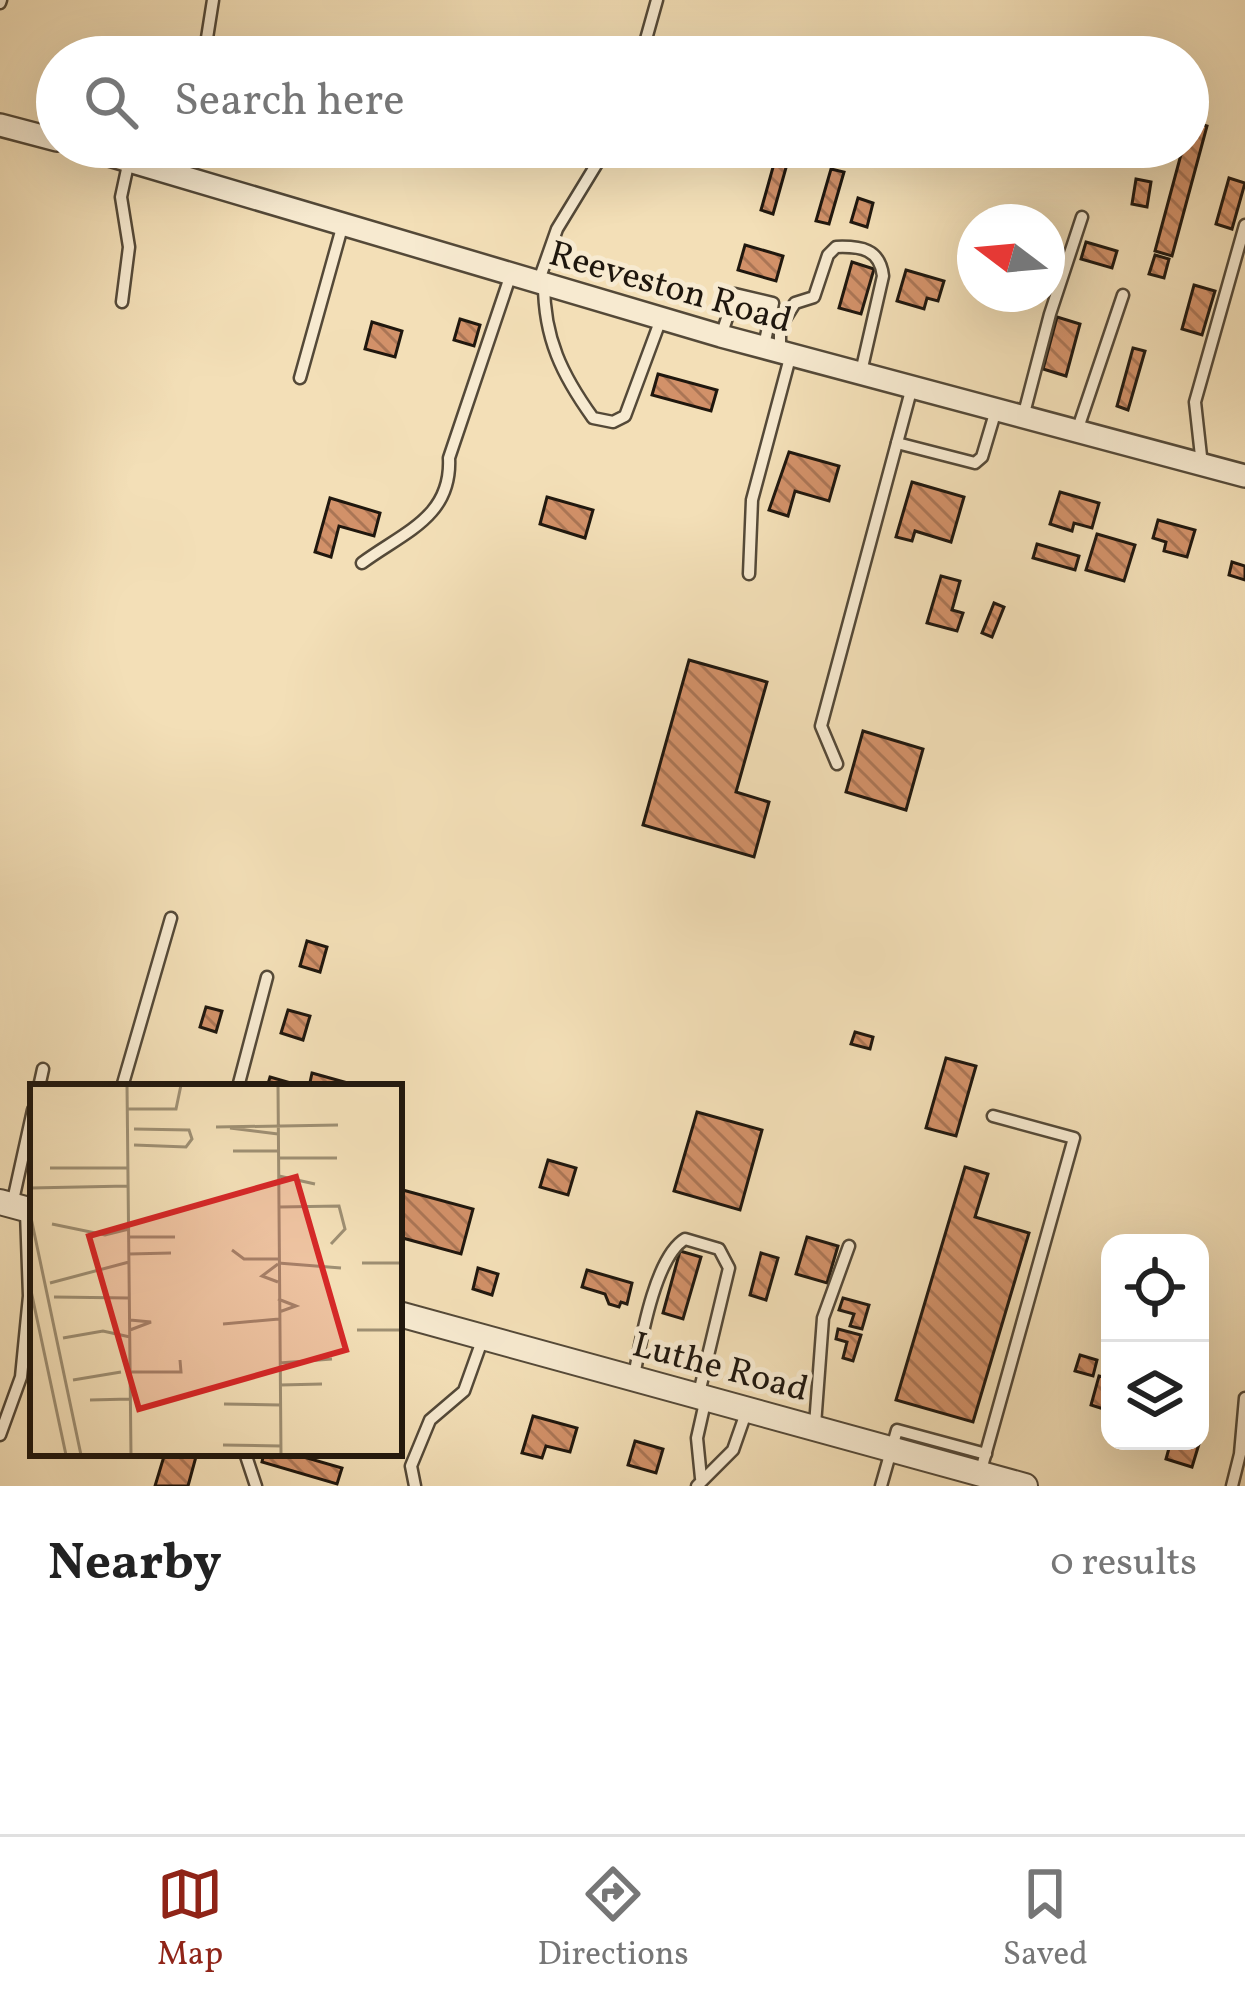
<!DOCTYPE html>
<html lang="en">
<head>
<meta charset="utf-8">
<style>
  body { margin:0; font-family:Vollkorn,serif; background:#f2f2f2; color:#222 }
  .controls { position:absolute; right:36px; bottom:36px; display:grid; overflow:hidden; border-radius:24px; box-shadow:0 12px 48px #0002 }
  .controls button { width:108px; height:108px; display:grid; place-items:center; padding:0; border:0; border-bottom:3px solid #e0e0e0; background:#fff; color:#222; font:60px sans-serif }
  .compass { position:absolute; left:957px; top:204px; width:108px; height:108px; border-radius:50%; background:#fff; box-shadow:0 12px 48px #0002; rotate:286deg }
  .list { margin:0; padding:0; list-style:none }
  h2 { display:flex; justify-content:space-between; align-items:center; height:156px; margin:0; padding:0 48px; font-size:51px }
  h2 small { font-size:39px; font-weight:400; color:#767676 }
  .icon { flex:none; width:66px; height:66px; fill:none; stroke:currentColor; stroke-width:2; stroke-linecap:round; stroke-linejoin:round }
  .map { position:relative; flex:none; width:1245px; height:1486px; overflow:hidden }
  .search { position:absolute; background:#fff; box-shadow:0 12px 48px #0002; left:36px; right:36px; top:36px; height:132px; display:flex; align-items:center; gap:30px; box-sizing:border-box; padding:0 42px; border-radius:66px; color:#767676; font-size:45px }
  .sheet { height:348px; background:#fff }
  nav { display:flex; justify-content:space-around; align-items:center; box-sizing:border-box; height:168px; border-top:3px solid #e0e0e0; background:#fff; font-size:33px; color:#767676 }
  nav a { display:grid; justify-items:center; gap:6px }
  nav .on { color:#8f2418 }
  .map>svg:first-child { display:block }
  .building { fill:url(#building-back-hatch); stroke:#1f170e; stroke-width:3 }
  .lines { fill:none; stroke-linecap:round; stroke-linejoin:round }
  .service-casing { stroke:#544938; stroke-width:15 }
  .minor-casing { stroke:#544938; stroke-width:26 }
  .tertiary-casing { stroke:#544938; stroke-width:28 }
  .service { stroke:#f7ead0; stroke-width:10 }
  .minor { stroke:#f7ead0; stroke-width:21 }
  .tertiary { stroke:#f7ead0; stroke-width:24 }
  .labels { text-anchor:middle; stroke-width:10; stroke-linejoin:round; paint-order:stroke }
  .street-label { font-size:36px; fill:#1f170e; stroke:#f7ead0 }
  .inset-road { fill:none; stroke:#9e8f73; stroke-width:3 }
  .view { fill:#d62828; fill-opacity:0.15; stroke:#d62828; stroke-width:6 }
  .inset-edge { fill:none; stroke:#1f170e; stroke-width:6 }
</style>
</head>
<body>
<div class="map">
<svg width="1245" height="1486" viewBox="0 0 1245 1486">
  <defs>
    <pattern id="building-back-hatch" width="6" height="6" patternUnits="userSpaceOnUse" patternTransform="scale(3)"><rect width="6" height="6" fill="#d29169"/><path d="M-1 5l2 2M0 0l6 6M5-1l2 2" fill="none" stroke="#aa7555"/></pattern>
  </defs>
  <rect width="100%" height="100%" fill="#f3dfb7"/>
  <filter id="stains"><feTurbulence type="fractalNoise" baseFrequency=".00167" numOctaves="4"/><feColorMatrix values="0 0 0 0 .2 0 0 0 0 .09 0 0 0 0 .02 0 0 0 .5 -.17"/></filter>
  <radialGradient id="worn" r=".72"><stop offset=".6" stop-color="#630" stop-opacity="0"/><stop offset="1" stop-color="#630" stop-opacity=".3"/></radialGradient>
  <g class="building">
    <polygon points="1190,121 1207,126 1172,256 1155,251 1183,147 1188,147"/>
    <polygon points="777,153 789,157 773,214 761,210"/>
    <polygon points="831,169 844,172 829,224 816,221"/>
    <polygon points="1229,178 1245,183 1232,229 1216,224"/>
    <polygon points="1136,179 1151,182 1147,207 1132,204"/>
    <polygon points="858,198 873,203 867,227 851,222"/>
    <polygon points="1086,242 1117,251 1112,268 1081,259"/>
    <polygon points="745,245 783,256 776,281 738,270"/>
    <polygon points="1155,255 1169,259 1164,278 1149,274"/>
    <polygon points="852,262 874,269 861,314 839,308"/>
    <polygon points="906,270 944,281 938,301 927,298 924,309 897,301"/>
    <polygon points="1194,285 1215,291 1202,335 1182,329"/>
    <polygon points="1057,317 1080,324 1066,376 1043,369"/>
    <polygon points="460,319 480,325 474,346 454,340"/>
    <polygon points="372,322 402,331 395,357 365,349"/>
    <polygon points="1133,348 1145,351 1128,410 1117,406"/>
    <polygon points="658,374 717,390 711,411 652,395"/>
    <polygon points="789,452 839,466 829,501 795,491 788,516 769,510"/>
    <polygon points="912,482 964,497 951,542 915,531 912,541 896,537"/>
    <polygon points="1060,492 1099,503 1092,528 1074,523 1072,531 1050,524"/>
    <polygon points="547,497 593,510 585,538 540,524"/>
    <polygon points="330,498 380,513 374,536 339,526 331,557 315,552"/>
    <polygon points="1158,520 1195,530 1187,557 1164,551 1166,542 1153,538"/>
    <polygon points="1097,534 1135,545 1124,581 1086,570"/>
    <polygon points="1037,544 1079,556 1075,570 1033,558"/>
    <polygon points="1232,562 1245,566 1245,580 1229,575"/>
    <polygon points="941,576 960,581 952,610 963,613 957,631 927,623"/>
    <polygon points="994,603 1004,607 992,637 982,633"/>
    <polygon points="689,660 767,682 736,792 769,802 754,857 643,825"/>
    <polygon points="863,731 923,749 906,810 846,792"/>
    <polygon points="307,941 327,947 320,972 300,966"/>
    <polygon points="206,1007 222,1011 216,1032 200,1027"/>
    <polygon points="288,1010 310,1016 303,1040 281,1033"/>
    <polygon points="855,1032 873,1037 870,1049 851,1044"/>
    <polygon points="946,1058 976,1066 956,1136 926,1128"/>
    <polygon points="312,1073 362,1087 309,1087"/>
    <polygon points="270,1077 291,1083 290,1087 267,1087"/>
    <polygon points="697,1112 762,1130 740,1210 674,1191"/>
    <polygon points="548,1160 576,1168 568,1195 540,1187"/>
    <polygon points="965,1167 988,1174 975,1217 1029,1233 973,1422 896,1400"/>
    <polygon points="399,1189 473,1209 461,1254 399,1237"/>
    <polygon points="807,1237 838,1246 827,1283 796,1274"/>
    <polygon points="680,1251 701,1257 683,1319 663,1313"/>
    <polygon points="761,1253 778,1258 766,1300 750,1295"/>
    <polygon points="478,1268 498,1274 492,1295 473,1289"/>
    <polygon points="587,1270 632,1283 627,1304 621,1302 619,1307 609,1304 605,1294 582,1287"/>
    <polygon points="843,1298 869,1305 862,1329 850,1326 854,1314 839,1310"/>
    <polygon points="838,1329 861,1335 853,1361 843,1358 847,1342 836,1339"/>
    <polygon points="1080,1355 1097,1360 1093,1376 1075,1371"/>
    <polygon points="1099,1376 1110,1379 1110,1420 1110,1411 1091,1405"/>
    <polygon points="533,1416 577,1428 570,1452 546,1446 542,1458 522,1453"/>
    <polygon points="635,1441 663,1449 656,1473 628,1465"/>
    <polygon points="1171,1441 1199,1444 1192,1467 1166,1459"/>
    <polygon points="165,1453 197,1453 188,1486 155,1486"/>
    <polygon points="264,1453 290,1453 342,1468 337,1484 262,1462"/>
  </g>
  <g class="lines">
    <defs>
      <g id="service">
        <polyline points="0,3 1,0"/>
        <polyline points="204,57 213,0"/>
        <polyline points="641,57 657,0"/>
        <polyline points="171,172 179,147"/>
        <polyline points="538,283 557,229 607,147"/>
        <path d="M544,284C544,338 562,375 593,418L613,422L625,416L661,319"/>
        <polyline points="122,302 129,247 121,197 129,160"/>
        <polyline points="721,336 735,294 773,303 764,346"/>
        <path d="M780,351V327L795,303L814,297L828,255L836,247C861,246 880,249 883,276L861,372"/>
        <polyline points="300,378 343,224"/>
        <polyline points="1023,417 1050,314 1082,217"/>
        <polyline points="1077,431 1123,295"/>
        <polyline points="897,443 975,463 982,457 996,410"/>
        <polyline points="1202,465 1195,402 1245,225"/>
        <path d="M362,563C404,532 452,517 449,458L511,274"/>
        <polyline points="749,574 752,500 791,354"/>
        <polyline points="837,764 821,726 912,387"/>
        <polyline points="39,1087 43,1069"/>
        <polyline points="122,1087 171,918"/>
        <polyline points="238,1087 267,977"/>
        <polyline points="12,1205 33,1110"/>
        <path d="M634,1376C641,1340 655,1257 685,1239L719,1249L729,1268L699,1393"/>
        <polyline points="815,1425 823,1318 849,1246"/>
        <polyline points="0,1435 21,1377 29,1296 26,1212"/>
        <polyline points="245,1453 256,1486"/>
        <polyline points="981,1470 1074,1138 993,1116"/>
        <polyline points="701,1478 697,1438 706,1398"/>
        <polyline points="415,1486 411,1466 430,1420 464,1391 483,1338"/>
        <polyline points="697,1486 733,1450 747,1410"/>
        <polyline points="881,1486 897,1430 986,1454"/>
        <polyline points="1232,1486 1240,1454 1245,1398"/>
      </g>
      <g id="minor">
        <polyline points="0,125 57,140"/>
        <polyline points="82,147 721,336 1245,476"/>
      </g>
      <g id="tertiary">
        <polyline points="0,1202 33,1211"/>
        <polyline points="399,1314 1025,1486"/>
      </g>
    </defs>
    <use href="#service" class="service-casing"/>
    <use href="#minor" class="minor-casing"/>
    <use href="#tertiary" class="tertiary-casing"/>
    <use href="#service" class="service"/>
    <use href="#minor" class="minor"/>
    <use href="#tertiary" class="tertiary"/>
  </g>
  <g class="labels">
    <g class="street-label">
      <text transform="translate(671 285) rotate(16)" y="13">Reeveston Road</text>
      <text transform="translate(721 1365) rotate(15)" y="13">Luthe Road</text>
    </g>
  </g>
  <g transform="translate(30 1084)">
    <rect width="372" height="372" fill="#f3dfb7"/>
    <path class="inset-road" d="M97,1L101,371M248,1L251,371M98,25H146L151,1M186,43L308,41M200,44L248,50M104,45L159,46L162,55L156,63L104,61M203,67H248M248,74H307M20,84H98M249,92L285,100M0,104L98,102M249,123L309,122L315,145L301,160M0,129L51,371M22,140L75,151L99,145M99,153H145M202,166L214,175H248M99,170L141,169M248,179L311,184M332,179H372M248,198L232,192L248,180M20,199L99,178M0,202L36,371M24,213L99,214M248,215L266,222L249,228M100,236L121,238L100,246M193,240L249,235M327,246H372M33,254L73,247L100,253M249,279L302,275M100,288H151L150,276M43,296L91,288M250,301L292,300M60,316L100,315M194,320L250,321M193,361L251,362"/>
    <path class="view" d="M266,93L316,266L109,325L59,152Z"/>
    <rect width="372" height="372" class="inset-edge"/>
  </g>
  <rect width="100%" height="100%" filter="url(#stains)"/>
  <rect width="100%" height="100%" fill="url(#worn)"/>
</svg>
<div class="controls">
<button><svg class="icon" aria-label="locate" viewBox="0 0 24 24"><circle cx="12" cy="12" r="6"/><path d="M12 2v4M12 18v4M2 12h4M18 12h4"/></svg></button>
<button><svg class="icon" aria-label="layers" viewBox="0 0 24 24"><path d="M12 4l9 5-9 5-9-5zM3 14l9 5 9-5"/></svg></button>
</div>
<svg class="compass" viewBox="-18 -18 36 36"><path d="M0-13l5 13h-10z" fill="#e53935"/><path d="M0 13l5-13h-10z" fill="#767676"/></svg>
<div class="search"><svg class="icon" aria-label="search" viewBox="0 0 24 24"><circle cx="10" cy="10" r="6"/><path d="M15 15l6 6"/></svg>Search here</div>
</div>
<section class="sheet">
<h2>Nearby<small>0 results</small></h2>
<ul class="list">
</ul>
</section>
<nav>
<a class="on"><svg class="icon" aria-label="map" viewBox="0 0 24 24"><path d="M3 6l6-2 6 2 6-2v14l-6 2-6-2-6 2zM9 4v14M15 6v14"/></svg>Map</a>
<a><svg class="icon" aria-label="directions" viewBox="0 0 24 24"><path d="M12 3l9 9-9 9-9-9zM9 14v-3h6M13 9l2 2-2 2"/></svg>Directions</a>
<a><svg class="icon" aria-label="saved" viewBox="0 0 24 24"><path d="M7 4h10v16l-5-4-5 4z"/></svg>Saved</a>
</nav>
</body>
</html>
